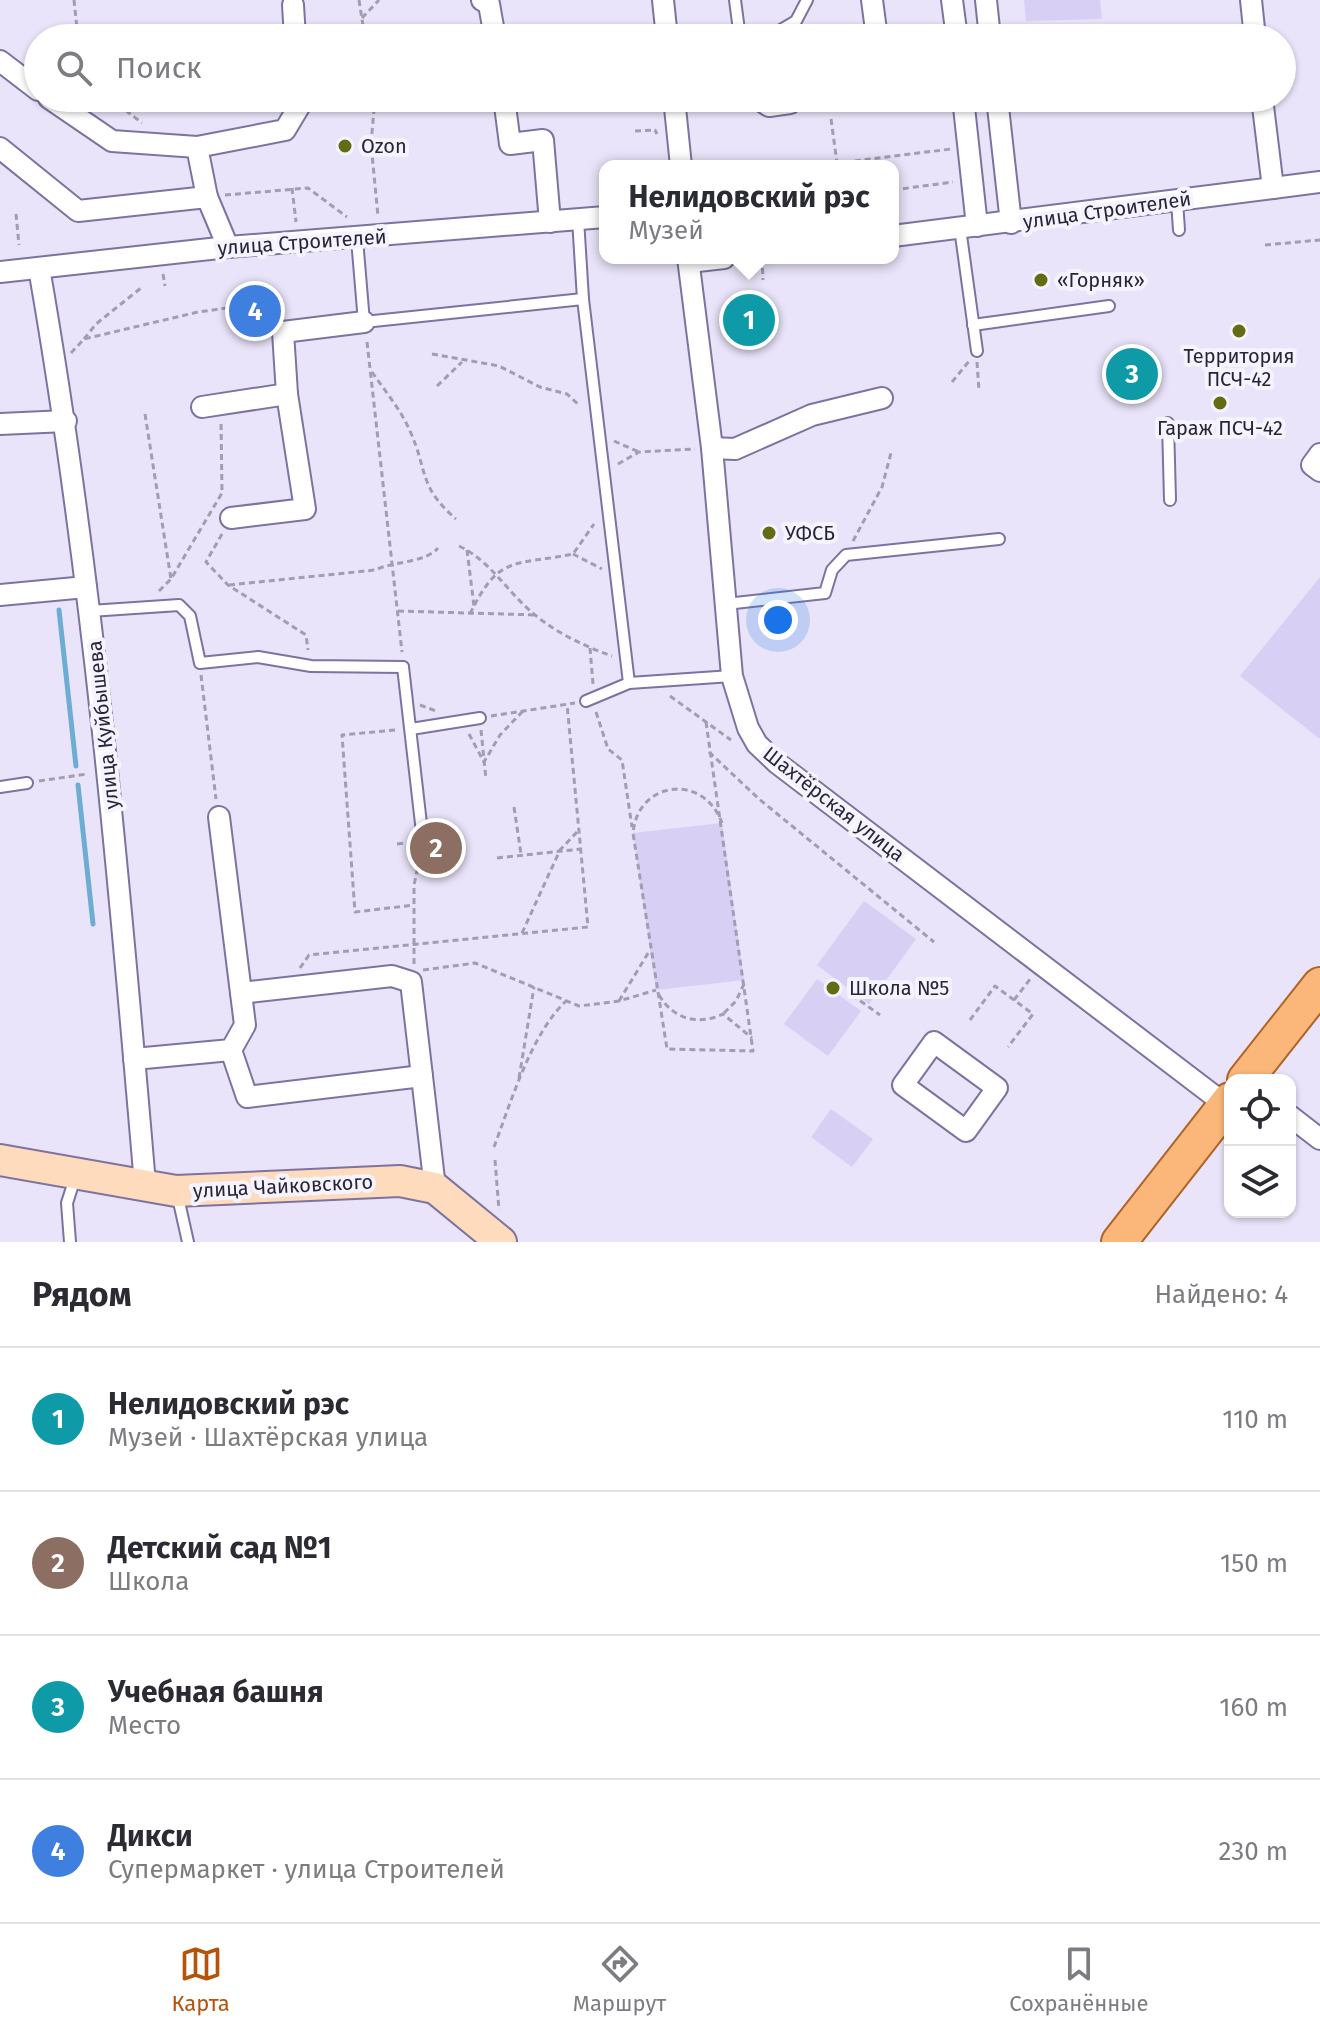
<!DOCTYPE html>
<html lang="ru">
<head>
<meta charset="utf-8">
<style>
  body { margin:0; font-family:"Fira Sans",sans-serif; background:#f7f7f7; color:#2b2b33 }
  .controls { position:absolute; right:24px; bottom:24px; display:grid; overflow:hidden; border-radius:16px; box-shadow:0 2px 6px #0004 }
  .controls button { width:72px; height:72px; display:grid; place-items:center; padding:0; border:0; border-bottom:2px solid #e1e1e2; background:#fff; color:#2b2b33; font:40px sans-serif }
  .you { position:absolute; left:778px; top:620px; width:28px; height:28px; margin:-20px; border:6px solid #fff; border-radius:50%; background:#1a73e8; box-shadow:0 0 0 12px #1a73e833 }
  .badge { display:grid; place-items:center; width:52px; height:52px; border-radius:50%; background:#b45309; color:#fff; font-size:26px; font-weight:700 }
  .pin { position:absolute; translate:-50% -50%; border:4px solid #fff; box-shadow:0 2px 8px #0006 }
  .popup { position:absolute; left:599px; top:160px; width:300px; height:104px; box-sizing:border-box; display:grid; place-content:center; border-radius:16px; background:#fff; filter:drop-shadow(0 2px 6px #0005); font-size:26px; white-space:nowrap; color:#7c7c81 }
  .popup b { font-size:30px; color:#2b2b33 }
  .popup::after { content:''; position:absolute; left:50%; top:100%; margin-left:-16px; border:16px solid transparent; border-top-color:#fff }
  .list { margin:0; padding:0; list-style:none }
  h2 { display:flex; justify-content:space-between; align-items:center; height:104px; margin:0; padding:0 32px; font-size:34px }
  h2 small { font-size:26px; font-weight:400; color:#7c7c81 }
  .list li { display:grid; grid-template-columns:52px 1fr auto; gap:24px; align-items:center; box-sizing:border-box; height:144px; padding:0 32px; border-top:2px solid #e1e1e2 }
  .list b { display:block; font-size:30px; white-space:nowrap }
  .list p { margin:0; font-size:26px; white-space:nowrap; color:#7c7c81 }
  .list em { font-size:26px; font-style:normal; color:#7c7c81 }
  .icon { flex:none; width:44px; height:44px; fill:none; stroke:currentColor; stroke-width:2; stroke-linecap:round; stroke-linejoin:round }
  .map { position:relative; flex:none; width:1320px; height:1242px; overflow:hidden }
  .search { position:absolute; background:#fff; box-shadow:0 2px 6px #0004; left:24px; right:24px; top:24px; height:88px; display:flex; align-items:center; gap:20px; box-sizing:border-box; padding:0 28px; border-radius:44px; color:#7c7c81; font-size:30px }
  .sheet { height:680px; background:#fff }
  nav { display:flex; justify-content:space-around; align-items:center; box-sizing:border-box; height:112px; border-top:2px solid #e1e1e2; background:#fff; font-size:22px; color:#7c7c81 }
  nav a { display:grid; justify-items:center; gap:4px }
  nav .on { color:#b45309 }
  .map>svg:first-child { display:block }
  .green { fill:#d8cff5 }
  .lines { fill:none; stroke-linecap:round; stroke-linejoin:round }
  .stream { stroke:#6eadd2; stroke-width:5 }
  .lane-casing { stroke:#7e72a0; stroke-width:14 }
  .street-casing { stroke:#7e72a0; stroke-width:24 }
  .secondary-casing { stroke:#7e72a0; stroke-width:34 }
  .primary-casing { stroke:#af6427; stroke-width:38 }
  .path { stroke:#a29db1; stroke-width:3; stroke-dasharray:6 4; stroke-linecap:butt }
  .lane { stroke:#fff; stroke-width:10 }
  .street { stroke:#fff; stroke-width:20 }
  .secondary { stroke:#fddbbc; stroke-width:30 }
  .primary { stroke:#fab779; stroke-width:34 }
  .poi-dot { fill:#636c13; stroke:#f5f3fe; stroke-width:3 }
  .labels { text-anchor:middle; stroke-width:8; stroke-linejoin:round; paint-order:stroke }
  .poi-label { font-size:20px; fill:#292437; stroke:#f5f3fe; text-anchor:start }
  .street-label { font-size:20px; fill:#292437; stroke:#f5f3fe }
</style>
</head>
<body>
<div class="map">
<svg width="1320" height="1242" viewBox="0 0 1320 1242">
  <rect width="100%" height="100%" fill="#e9e4f9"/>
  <g class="green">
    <polygon points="1024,0 1100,0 1102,19 1026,21"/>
    <polygon points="1320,577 1320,739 1240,676"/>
    <polygon points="722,823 744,980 656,990 633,833"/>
    <polygon points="864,901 916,939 869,1004 817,965"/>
    <polygon points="817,979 861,1011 828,1056 784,1024"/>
    <polygon points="831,1109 873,1139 852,1167 811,1137"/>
  </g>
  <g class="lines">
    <g class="stream">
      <polyline points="59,610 76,766"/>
      <polyline points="78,785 93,924"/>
    </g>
    <defs>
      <g id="lane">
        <polyline points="735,0 740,38"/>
        <polyline points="767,38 796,21 807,0"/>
        <polyline points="1177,201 1179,230"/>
        <polyline points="578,219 583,299 629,683 732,676"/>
        <polyline points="960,228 977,351"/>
        <polyline points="357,239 364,322 583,299"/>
        <polyline points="973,325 1109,306"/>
        <polyline points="1168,423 1170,500"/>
        <polyline points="726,604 825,593 832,570 846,555 999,539"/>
        <polyline points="90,611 179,605 190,616 200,663 258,657 311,666 403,667"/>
        <polyline points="403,667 423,841"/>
        <polyline points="586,701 629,683"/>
        <polyline points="410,725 411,729 480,718"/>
        <polyline points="0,787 27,783"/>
        <polyline points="177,1193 188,1242"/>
        <polyline points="70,1242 67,1203 75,1178"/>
      </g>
      <g id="street">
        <polyline points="482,0 489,4 495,38"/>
        <polyline points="663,0 667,38"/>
        <polyline points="872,0 877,38"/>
        <polyline points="952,0 957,38"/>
        <polyline points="986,0 990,38"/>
        <polyline points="1251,0 1255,38"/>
        <polyline points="293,5 295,38"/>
        <polyline points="0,61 38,90"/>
        <polyline points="49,98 112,141 197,147"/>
        <polyline points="504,98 510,144 543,140 550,222"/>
        <polyline points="674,98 681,166"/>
        <polyline points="757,98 769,106 790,103"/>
        <polyline points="963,98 977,226"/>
        <polyline points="997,98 1011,223"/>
        <polyline points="1262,98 1273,188"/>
        <polyline points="829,99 835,98"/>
        <polyline points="0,148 78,211 207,197 228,247"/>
        <polyline points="207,197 197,147 285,130 300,105 300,98"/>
        <polyline points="893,236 1320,182"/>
        <polyline points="688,258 712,448 732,676 748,728 757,744 777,763 1226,1105"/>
        <polyline points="688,258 689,262 724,258"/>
        <path d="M39,268C92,571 119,877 145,1184"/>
        <polyline points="0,272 228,247 605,217"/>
        <polyline points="202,407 287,394"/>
        <polyline points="0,424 66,421"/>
        <polyline points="712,448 735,449 812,415 882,398"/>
        <polyline points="1320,454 1312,465 1320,471"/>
        <polyline points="231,518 305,509 287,394 283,332 364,322"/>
        <polyline points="0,595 86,587"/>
        <polyline points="241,993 392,976 411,982 435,1188"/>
        <polygon points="934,1042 997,1088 966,1131 903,1085"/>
        <polyline points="231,1050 247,1097 422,1076"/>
        <polyline points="134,1059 231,1050 245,1025 219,817"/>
        <polyline points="1290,1116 1320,1139"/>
      </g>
      <polyline id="secondary" points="0,1160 176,1191 400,1181 435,1188 501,1242"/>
      <g id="primary">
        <polyline points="1245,1080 1320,985"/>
        <polyline points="1119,1242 1230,1100"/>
      </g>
    </defs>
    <use href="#lane" class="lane-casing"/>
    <use href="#street" class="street-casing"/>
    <use href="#secondary" class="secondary-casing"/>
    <use href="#primary" class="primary-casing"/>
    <g class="path">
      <polyline points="74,0 78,38"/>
      <polyline points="359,0 365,38"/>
      <polyline points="362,18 379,0"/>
      <polyline points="110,98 142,123"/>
      <polyline points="375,98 371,144 378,216"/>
      <polyline points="609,98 612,102"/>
      <polyline points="831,119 837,163"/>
      <polyline points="635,131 655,130 657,134"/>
      <polyline points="815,166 951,149"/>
      <polyline points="292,188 296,222"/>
      <polyline points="893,190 953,182"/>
      <polyline points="225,195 308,188 347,217"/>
      <polyline points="16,214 19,245"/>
      <polyline points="1265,245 1320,240"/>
      <polyline points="762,258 763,280"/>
      <polyline points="163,274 165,286"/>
      <polyline points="84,339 96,324 141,288"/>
      <polyline points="367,342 402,652"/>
      <polyline points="71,353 84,339 198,312 272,302"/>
      <polyline points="432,354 499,366 540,387 567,394 580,406"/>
      <polyline points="977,362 979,391"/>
      <path d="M372,372C385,391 401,410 410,431C428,471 418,486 456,519"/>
      <polyline points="952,382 970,360"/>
      <polyline points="437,386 462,362"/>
      <polyline points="145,414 171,579"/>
      <polyline points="614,441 639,452"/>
      <polyline points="618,464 639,452 695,449"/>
      <polyline points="222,534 206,562 228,585 306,635 308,650"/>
      <polyline points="853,541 882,487 891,453"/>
      <path d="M459,546C488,560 502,584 524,605C548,629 581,645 612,656"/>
      <polyline points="467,550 474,606"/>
      <polyline points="573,554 602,569"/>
      <path d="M229,585L375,570C394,561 425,563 438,548"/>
      <polyline points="159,591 171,579 222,493 221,421"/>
      <polyline points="398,611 538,615"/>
      <path d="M470,614C499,553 516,566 573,554L594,524"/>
      <polyline points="590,648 593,684"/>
      <polyline points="201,675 216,799"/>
      <polyline points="670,696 731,740"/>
      <polyline points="420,705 436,711"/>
      <polyline points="596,712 608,749 622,760 632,827"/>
      <polyline points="491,716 575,703"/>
      <path d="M706,722L753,1051L667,1049L633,833C638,780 704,773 722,823"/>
      <polyline points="395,730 342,735 355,912 414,905"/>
      <polyline points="481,730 486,779"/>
      <polyline points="469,734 484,762 500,735 523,711"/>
      <polyline points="709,752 759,799 934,942"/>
      <polyline points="39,781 87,774"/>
      <polyline points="514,807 521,854"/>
      <polyline points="435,840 463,836"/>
      <polyline points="397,844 411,842"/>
      <polyline points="497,858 581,849"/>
      <polyline points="522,933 560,850 577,832"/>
      <polyline points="414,964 414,885 421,852"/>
      <polyline points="300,968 309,955 588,927 567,704"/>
      <polyline points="423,970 475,963 579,1006 619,1001 656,990"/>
      <path d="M659,995C673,1019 698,1026 723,1014L752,1038"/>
      <polyline points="852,995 880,1015"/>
      <polyline points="1014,1000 1031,978"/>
      <polyline points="619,1001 650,950"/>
      <polyline points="724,1013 736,1001 744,984"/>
      <polyline points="970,1020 995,986 1033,1014 1008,1047"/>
      <polyline points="519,1078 534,987"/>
      <path d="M494,1147C511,1102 531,1034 566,1001"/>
      <polyline points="495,1160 499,1210"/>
    </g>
    <use href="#lane" class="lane"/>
    <use href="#street" class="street"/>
    <use href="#secondary" class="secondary"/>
    <use href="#primary" class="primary"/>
  </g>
  <g class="poi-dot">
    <circle cx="345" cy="146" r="8"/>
    <circle cx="1041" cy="280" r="8"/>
    <circle cx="1239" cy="331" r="8"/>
    <circle cx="1220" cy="403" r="8"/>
    <circle cx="769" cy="533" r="8"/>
    <circle cx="833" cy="988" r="8"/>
  </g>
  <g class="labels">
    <g class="poi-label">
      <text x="361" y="153">Ozon</text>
      <text x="1057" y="287">«Горняк»</text>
      <text x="1239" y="363" text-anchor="middle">Территория<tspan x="1239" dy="23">ПСЧ-42</tspan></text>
      <text x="1220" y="435" text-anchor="middle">Гараж ПСЧ-42</text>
      <text x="785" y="540">УФСБ</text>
      <text x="849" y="995">Школа №5</text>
    </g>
    <g class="street-label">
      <text transform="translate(1107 210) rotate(-8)" y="7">улица Строителей</text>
      <text transform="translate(302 242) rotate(-4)" y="7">улица Строителей</text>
      <text transform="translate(103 725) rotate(-96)" y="7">улица Куйбышева</text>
      <text transform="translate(834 804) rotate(38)" y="7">Шахтёрская улица</text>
      <text transform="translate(283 1186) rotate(-3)" y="7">улица Чайковского</text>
    </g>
  </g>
</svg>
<div class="controls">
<button><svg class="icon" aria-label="locate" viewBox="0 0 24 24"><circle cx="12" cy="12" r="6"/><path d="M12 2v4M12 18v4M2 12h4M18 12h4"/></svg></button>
<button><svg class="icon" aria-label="layers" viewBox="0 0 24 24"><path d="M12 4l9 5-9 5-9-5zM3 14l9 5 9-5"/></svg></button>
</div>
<div class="you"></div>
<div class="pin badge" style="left:749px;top:320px;background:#0f9aa8">1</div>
<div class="popup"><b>Нелидовский рэс</b>Музей</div>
<div class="pin badge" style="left:436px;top:848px;background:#8d6e63">2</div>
<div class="pin badge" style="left:1132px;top:374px;background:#0f9aa8">3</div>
<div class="pin badge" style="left:255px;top:311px;background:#3f7fe0">4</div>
<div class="search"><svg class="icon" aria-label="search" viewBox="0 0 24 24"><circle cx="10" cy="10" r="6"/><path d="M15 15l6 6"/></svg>Поиск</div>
</div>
<section class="sheet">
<h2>Рядом<small>Найдено: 4</small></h2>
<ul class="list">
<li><span class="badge" style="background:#0f9aa8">1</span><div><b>Нелидовский рэс</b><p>Музей · Шахтёрская улица</p></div><em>110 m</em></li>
<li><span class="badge" style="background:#8d6e63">2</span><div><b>Детский сад №1</b><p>Школа</p></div><em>150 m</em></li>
<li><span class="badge" style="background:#0f9aa8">3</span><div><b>Учебная башня</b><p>Место</p></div><em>160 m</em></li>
<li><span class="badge" style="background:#3f7fe0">4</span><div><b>Дикси</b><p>Супермаркет · улица Строителей</p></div><em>230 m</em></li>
</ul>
</section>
<nav>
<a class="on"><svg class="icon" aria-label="map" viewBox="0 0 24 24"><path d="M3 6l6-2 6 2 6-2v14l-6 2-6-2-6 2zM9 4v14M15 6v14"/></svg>Карта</a>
<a><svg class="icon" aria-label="directions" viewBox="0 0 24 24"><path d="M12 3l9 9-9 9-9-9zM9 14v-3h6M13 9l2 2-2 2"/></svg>Маршрут</a>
<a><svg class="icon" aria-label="saved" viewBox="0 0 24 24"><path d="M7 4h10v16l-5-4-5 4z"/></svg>Сохранённые</a>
</nav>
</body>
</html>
